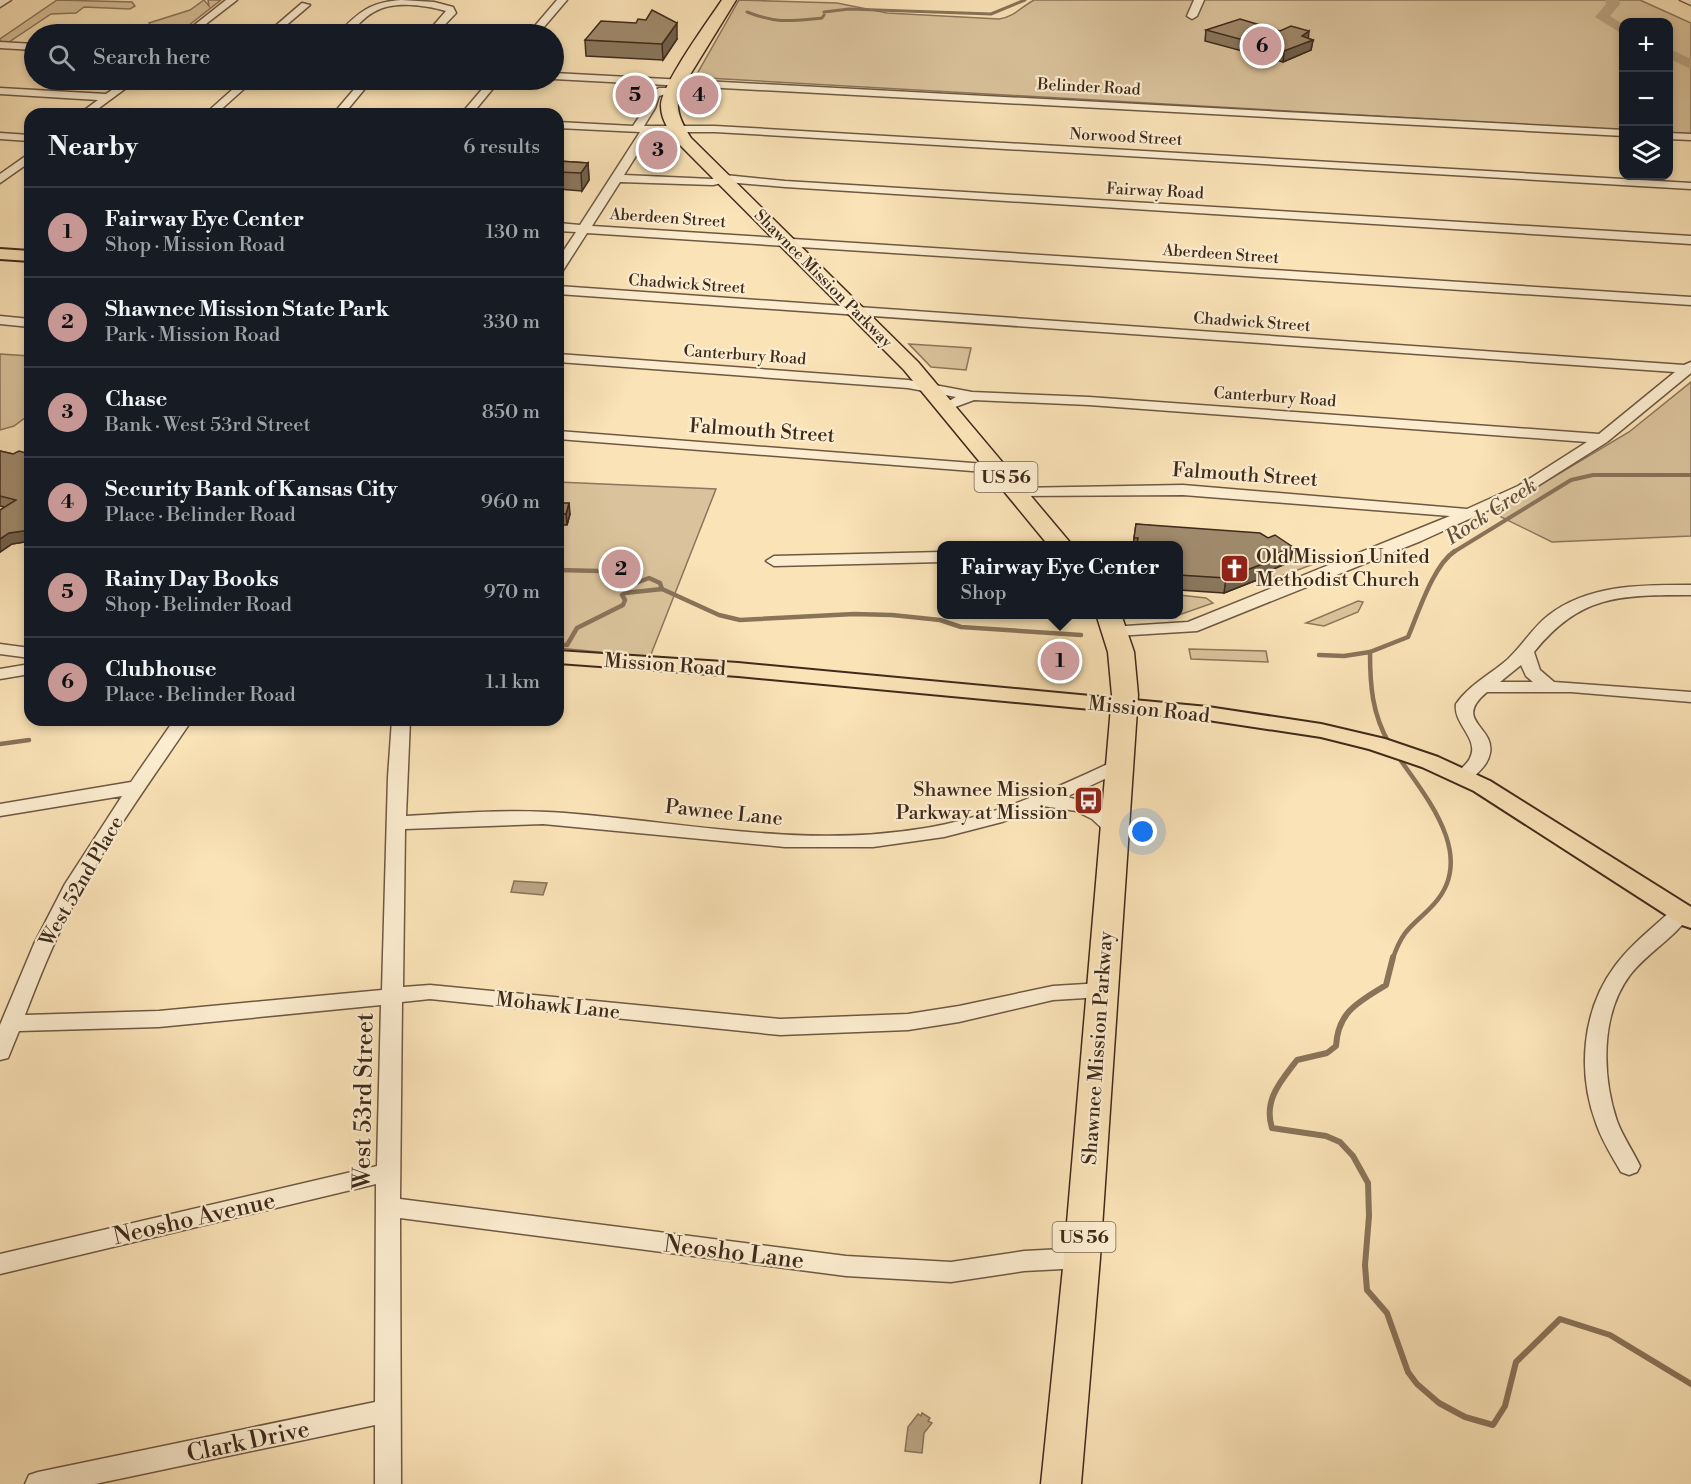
<!DOCTYPE html>
<html lang="en">
<head>
<meta charset="utf-8">
<style>
  body { margin:0; font-family:"Libre Bodoni",serif; background:#242831; color:#f1f3f6 }
  .controls { position:absolute; right:18px; top:18px; display:grid; overflow:hidden; border-radius:12px; box-shadow:0 3px 9px #0003 }
  .controls button { width:54px; height:54px; display:grid; place-items:center; padding:0; border:0; border-bottom:2px solid #363941; background:#171b24; color:#f1f3f6; font:30px sans-serif }
  .you { position:absolute; left:1143px; top:832px; width:21px; height:21px; margin:-15px; border:4px solid #fff; border-radius:50%; background:#1a73e8; box-shadow:0 0 0 9px #1a73e833 }
  .badge { display:grid; place-items:center; width:39px; height:39px; border-radius:50%; background:#c59692; color:#111; font-size:20px; font-weight:700 }
  .pin { position:absolute; translate:-50% -50%; border:3px solid #fff; box-shadow:0 2px 6px #0006 }
  .popup { position:absolute; left:937px; top:541px; width:246px; height:78px; box-sizing:border-box; display:grid; place-content:center; border-radius:12px; background:#171b24; filter:drop-shadow(0 2px 4px #0005); font-size:20px; white-space:nowrap; color:#9ea1a6 }
  .popup b { font-size:22px; color:#f1f3f6 }
  .popup::after { content:''; position:absolute; left:50%; top:100%; margin-left:-12px; border:12px solid transparent; border-top-color:#171b24 }
  .list { margin:0; padding:0; list-style:none }
  h2 { display:flex; justify-content:space-between; align-items:center; height:78px; margin:0; padding:0 24px; font-size:26px }
  h2 small { font-size:20px; font-weight:400; color:#9ea1a6 }
  .list li { display:grid; grid-template-columns:39px 1fr auto; gap:18px; align-items:center; box-sizing:border-box; height:90px; padding:0 24px; border-top:2px solid #363941 }
  .list b { display:block; font-size:22px; white-space:nowrap }
  .list p { margin:0; font-size:20px; white-space:nowrap; color:#9ea1a6 }
  .list em { font-size:20px; font-style:normal; color:#9ea1a6 }
  .icon { flex:none; width:33px; height:33px; fill:none; stroke:currentColor; stroke-width:2; stroke-linecap:round; stroke-linejoin:round }
  .map { position:relative; flex:none; width:1691px; height:1484px; overflow:hidden }
  .search { position:absolute; background:#171b24; box-shadow:0 3px 9px #0003; left:24px; top:24px; width:540px; height:66px; display:flex; align-items:center; gap:15px; box-sizing:border-box; padding:0 21px; border-radius:33px; color:#9ea1a6; font-size:22px }
  .panel { position:absolute; background:#171b24; box-shadow:0 3px 9px #0003; left:24px; top:108px; width:540px; height:618px; border-radius:18px }
  .map>svg:first-child { display:block }
  .green { fill:#dac39c; stroke:#8c765c; stroke-width:1.5 }
  .water { fill:#baa482; stroke:#897359; stroke-width:1.5 }
  .lines { fill:none; stroke-linecap:round; stroke-linejoin:round }
  .stream-far3 { stroke:#897359; stroke-width:3 }
  .stream-far2 { stroke:#897359; stroke-width:4 }
  .stream-far1 { stroke:#897359; stroke-width:4.5 }
  .stream { stroke:#897359; stroke-width:6 }
  .river { fill:#baa482; fill-rule:evenodd }
  .minor-casing { stroke:#6e5842; stroke-width:3 }
  .major-casing { stroke:#3f291b; stroke-width:4 }
  .highway-casing { stroke:#3f291b; stroke-width:3 }
  .minor { fill:#fcedd0; fill-rule:evenodd }
  .major { fill:#fae3b7; fill-rule:evenodd }
  .highway { fill:#fae3b7; fill-rule:evenodd }
  .wall { fill:#8a775d; stroke:#3f291b; stroke-width:1.5 }
  .shaded-wall { fill:#70614c; stroke:#3f291b; stroke-width:1.5 }
  .building { fill:#a08a6c; stroke:#3f291b; stroke-width:1.5 }
  .labels { text-anchor:middle; stroke-width:4.5; stroke-linejoin:round; paint-order:stroke }
  .far-street-label { font-size:16px; fill:#3f291b; stroke:#fcedd0 }
  .shield { fill:#fcedd0; stroke:#786451; stroke-width:1.5 }
  .shield-label { font-size:18px; font-weight:bold; fill:#3f291b }
  .street-label { font-size:20px; fill:#3f291b; stroke:#fcedd0 }
  .poi-label { font-size:20px; fill:#3f291b; stroke:#fcedd0; text-anchor:start }
  .water-label { font-size:21px; font-style:italic; fill:#644e3a; stroke:#fcedd0 }
  .near-street-label { font-size:24px; fill:#3f291b; stroke:#fcedd0 }
</style>
</head>
<body>
<div class="map">
<svg width="1691" height="1484" viewBox="0 0 1691 1484">
  <rect width="100%" height="100%" fill="#fae3b7"/>
  <filter id="stains"><feTurbulence type="fractalNoise" baseFrequency=".00333" numOctaves="4"/><feColorMatrix values="0 0 0 0 .2 0 0 0 0 .09 0 0 0 0 .02 0 0 0 .5 -.17"/></filter>
  <radialGradient id="worn" r=".72"><stop offset=".6" stop-color="#630" stop-opacity="0"/><stop offset="1" stop-color="#630" stop-opacity=".3"/></radialGradient>
  <g class="green">
    <polygon points="57,0 132,2 135,6 130,9 84,7 76,13 51,14 9,42 0,42 0,39"/>
    <polygon points="204,0 209,6 208,0 221,0 184,29 135,30 151,26 149,23 190,10"/>
    <path d="M739,0L837,3L887,13L999,19C1014,17 1021,7 1034,0H1640L1691,23V134L1669,133L1668,22H1624L1623,130L706,78L697,74Z"/>
    <polygon points="909,344 971,348 966,370 931,367"/>
    <polygon points="0,354 30,356 30,414 14,426 0,430"/>
    <polygon points="1691,382 1691,536 1552,542 1493,513 1629,432"/>
    <polygon points="558,482 716,489 650,657 558,648"/>
    <polygon points="1273,550 1319,554 1325,560 1276,578 1266,572"/>
    <polygon points="1179,595 1206,598 1213,603 1176,616 1174,615 1178,614"/>
    <polygon points="1358,601 1363,602 1358,612 1324,626 1306,623"/>
    <polygon points="1189,649 1266,651 1268,662 1191,659"/>
  </g>
  <g class="water">
    <polygon points="514,881 547,883 543,895 511,892"/>
    <polygon points="922,1413 930,1418 928,1421 932,1423 924,1433 922,1453 905,1451 908,1427 918,1414 921,1416"/>
  </g>
  <g class="lines">
    <g class="stream-far3">
      <path d="M747,12C778,24 790,21 822,18L824,15"/>
      <polyline points="824,12 849,9 991,14 1025,0"/>
    </g>
    <polyline class="stream-far2" points="1452,553 1571,480 1593,475 1691,475"/>
    <g class="stream-far1">
      <polyline points="558,570 599,571 616,583 628,586 649,578 660,583 662,589"/>
      <polyline points="558,645 567,645 577,628 623,605 625,600 622,595 625,593 662,589 719,615 740,620 854,614 892,615 940,620 961,627 1081,635"/>
      <polyline points="1319,655 1344,656 1370,652"/>
      <path d="M1389,743C1372,714 1370,685 1370,652L1408,637C1418,614 1433,565 1455,551"/>
      <polyline points="0,744 29,740"/>
      <path d="M1393,958C1404,926 1414,926 1434,904C1478,856 1425,796 1397,755"/>
    </g>
    <path class="stream" d="M1393,957L1386,985C1359,1002 1338,1011 1336,1046L1327,1053L1297,1060C1281,1081 1263,1100 1272,1128L1326,1136L1340,1142L1353,1156L1368,1183L1369,1216L1365,1265L1367,1290L1387,1313L1408,1372L1417,1384L1439,1403L1465,1417L1493,1425L1505,1406L1516,1362L1560,1319L1610,1335L1691,1384"/>
    <g class="river">
      <polygon points="1605,0 1619,0 1620,4 1610,16 1624,25 1624,35 1595,17 1606,4"/>
      <polygon points="1668,48 1691,59 1691,69 1668,58"/>
    </g>
    <defs>
      <g id="minor">
        <polygon points="0,0 11,0 0,7"/>
        <polygon points="226,0 237,0 193,34 183,34"/>
        <path d="M401,0L434,2L453,7L456,13L436,34H426L446,11C426,5 392,0 374,12C364,17 357,27 348,34H338C358,12 371,2 401,0Z"/>
        <polygon points="557,0 567,0 538,34 528,34"/>
        <polygon points="1194,0 1204,0 1197,16 1192,19 1187,16"/>
        <polygon points="1680,0 1691,0 1691,5"/>
        <polygon points="302,3 310,5 276,34 266,34"/>
        <polygon points="0,42 34,44 34,50 0,48"/>
        <polygon points="554,73 1624,130 1624,136 554,79"/>
        <polygon points="126,80 137,80 91,114 79,114 98,100 0,94 0,88 106,94"/>
        <polygon points="243,80 254,80 216,114 205,114"/>
        <polygon points="362,80 372,80 344,114 333,114"/>
        <polygon points="490,80 500,80 472,114 461,114"/>
        <polygon points="659,88 672,88 677,91 659,96 655,108 644,126 715,126 1691,183 1691,189 715,132 651,132 624,175 712,179 725,175 785,181 1691,236 1691,244 785,187 726,182 713,185 620,182 592,226 1691,297 1691,305 587,233 562,272 558,273 558,259 576,232 558,231 558,223 580,225 640,132 558,128 558,122 633,126 645,108 649,94"/>
        <polygon points="0,133 30,135 30,141 0,139"/>
        <polygon points="1668,133 1691,134 1691,140 1668,139"/>
        <polygon points="30,153 30,162 0,183 0,174"/>
        <polygon points="558,286 1684,365 1691,362 1691,373 1607,442 1528,492 1421,541 1197,631 1116,636 1110,635 1108,631 1110,627 1188,622 1450,516 1183,495 1017,496 1009,491 1012,488 1183,485 1467,509 1518,486 1587,442 1089,405 974,400 947,410 940,406 956,397 908,388 558,362 558,354 908,380 972,392 1089,397 1599,434 1675,372 558,294"/>
        <polygon points="0,316 30,319 30,327 0,324"/>
        <polygon points="558,431 998,465 1005,469 998,473 558,439"/>
        <polygon points="942,552 942,562 774,566 766,561 774,556"/>
        <path d="M1691,585V595C1621,595 1581,594 1534,652L1540,670L1554,682L1691,692V702L1571,692H1487C1452,721 1495,726 1490,753C1488,765 1478,772 1471,780H1457L1455,776C1459,769 1467,765 1470,758C1480,739 1453,724 1456,704C1469,685 1491,674 1508,659C1523,645 1533,627 1549,615C1589,584 1643,585 1691,585ZM1521,665L1526,676L1533,682H1500Z"/>
        <polygon points="0,644 30,648 30,658 0,654"/>
        <polygon points="30,664 30,674 0,679 0,669"/>
        <path d="M174,720H192C150,782 106,842 71,909C53,943 39,979 25,1015L159,1011L382,990L388,777L392,720H410L406,816C459,813 512,809 565,813C682,822 801,848 919,829C987,819 1050,791 1112,762H1124L1127,766L1124,770L1066,797C1087,801 1110,809 1123,828L1120,832L1113,834L1106,832L1092,819L1076,811L1043,806L1002,822L944,837L873,847H785L543,824L405,829L403,987L430,985L780,1019L908,1014L959,1006L1053,986L1102,983L1109,985L1112,990L1109,995L1102,997L1053,1000L959,1022L908,1030L780,1035L430,999L402,1002L400,1199L846,1256L951,1262L1024,1251L1082,1248L1090,1251L1094,1258L1090,1265L1082,1268L1024,1271L951,1282L846,1276L400,1218L401,1484H375V1425L95,1484H25L29,1475L38,1472L375,1402L376,1184L0,1274V1254L377,1166L381,1005L159,1027L19,1031L8,1058L0,1060V1025L34,944L65,884L122,796L0,816V804L131,782Z"/>
        <path d="M1681,906L1688,908L1691,913C1677,936 1647,953 1630,975C1600,1015 1602,1076 1617,1121C1623,1137 1633,1151 1640,1166L1637,1172L1629,1175L1621,1172C1612,1156 1602,1141 1596,1123C1577,1072 1582,1010 1615,966C1631,944 1654,927 1674,908Z"/>
      </g>
      <g id="major">
        <polygon points="0,249 30,251 30,261 0,259"/>
        <polygon points="558,651 738,663 1208,707 1321,724 1385,739 1438,757 1490,781 1691,907 1691,928 1682,925 1474,791 1422,767 1369,749 1321,737 1208,720 738,676 558,663"/>
      </g>
      <g id="highway">
        <path d="M722,0H736L680,91C674,109 681,122 691,138L918,362L1073,546H1049L904,370L679,144C671,133 661,121 661,106C661,85 708,21 722,0Z"/>
        <polygon points="1096,614 1121,614 1134,652 1138,695 1100,1258 1081,1484 1041,1484 1064,1258 1112,695 1108,652"/>
      </g>
    </defs>
    <use href="#minor" class="minor-casing"/>
    <use href="#major" class="major-casing"/>
    <use href="#highway" class="highway-casing"/>
    <use href="#minor" class="minor"/>
    <use href="#major" class="major"/>
    <use href="#highway" class="highway"/>
  </g>
  <g class="wall">
    <polygon points="1206,30 1280,31 1313,40 1311,50 1283,62 1205,41"/>
    <polygon points="677,39 663,60 586,56 585,40"/>
    <polygon points="558,161 588,163 589,180 582,191 558,189"/>
    <polygon points="0,451 13,454 30,454 30,541 12,544 0,552 0,510 5,507 0,506"/>
    <polygon points="558,503 570,514 567,525 558,525"/>
    <polygon points="1136,524 1268,538 1293,547 1290,562 1271,570 1270,575 1224,593 1179,590 1179,546 1133,546"/>
    <polygon points="1070,647 1072,648 1071,667 1068,667 1067,674 1061,673 1061,677 1046,676 1047,668"/>
  </g>
  <g class="shaded-wall">
    <polygon points="677,23 677,39 663,60 662,44"/>
    <polygon points="1309,31 1308,42 1313,40 1311,50 1283,62 1284,51"/>
    <polygon points="588,163 589,180 582,191 581,173"/>
    <polygon points="569,503 570,514 567,525 566,514"/>
    <polygon points="30,530 30,541 12,544 0,552 0,539 9,533"/>
    <polygon points="1293,547 1290,562 1271,570 1270,575 1224,593 1226,578 1268,557"/>
  </g>
  <g class="building">
    <polygon points="652,10 677,23 662,44 585,40 601,21 636,23 638,19 646,20"/>
    <polygon points="1240,19 1280,31 1291,26 1309,31 1302,36 1313,40 1284,51 1206,30"/>
    <polygon points="558,161 588,163 581,173 558,172"/>
    <polygon points="0,451 13,454 19,451 30,454 30,530 9,533 0,539 0,510 16,500 0,496"/>
    <polygon points="558,503 569,503 566,514 558,514"/>
    <polygon points="1136,524 1260,533 1268,538 1275,535 1293,547 1268,557 1273,560 1226,578 1179,575 1179,546 1159,546 1137,543 1138,538 1134,538"/>
    <polygon points="1053,643 1070,644 1070,647 1072,648 1071,659 1069,659 1068,666 1062,666 1062,669 1047,668 1049,646 1052,646"/>
  </g>
  <defs>
    <symbol id="church-square" viewBox="-11 -11 22 22"><rect x="-9" y="-9" width="18" height="18" rx="4" fill="#8f2418" stroke="#fcedd0"/><path d="M-1.2-6h2.4v3.5h3.3v2.4h-3.3V6h-2.4V-.1h-3.3v-2.4h3.3Z" fill="#fff"/></symbol>
    <symbol id="bus-square" viewBox="-11 -11 22 22"><rect x="-9" y="-9" width="18" height="18" rx="4" fill="#8f2418" stroke="#fcedd0"/><path d="M-5-6H5V4H4V6H2V4H-2V6H-4V4H-5ZM-3.5-4V0h7V-4ZM-3.5 1.2v1.5H-2V1.2ZM2 1.2v1.5H3.5V1.2Z" fill="#fff"/></symbol>
  </defs>
  <g fill-rule="evenodd">
    <use href="#church-square" x="1218" y="552" width="33" height="33"/>
    <use href="#bus-square" x="1072" y="784" width="33" height="33"/>
  </g>
  <g class="labels">
    <g class="far-street-label">
      <text transform="translate(1089 86) rotate(3)" y="6">Belinder Road</text>
      <text transform="translate(1126 136) rotate(3)" y="6">Norwood Street</text>
      <text transform="translate(1155 190) rotate(3)" y="6">Fairway Road</text>
      <text transform="translate(668 217) rotate(4)" y="6">Aberdeen Street</text>
      <text transform="translate(1221 253) rotate(4)" y="6">Aberdeen Street</text>
      <text transform="translate(824 278) rotate(45)" y="6">Shawnee Mission Parkway</text>
      <text transform="translate(687 283) rotate(4)" y="6">Chadwick Street</text>
      <text transform="translate(1252 321) rotate(4)" y="6">Chadwick Street</text>
      <text transform="translate(745 354) rotate(4)" y="6">Canterbury Road</text>
      <text transform="translate(1275 396) rotate(4)" y="6">Canterbury Road</text>
    </g>
    <g class="shield">
      <rect x="974.5" y="462" width="63" height="30" rx="4.5"/>
      <rect x="1052.5" y="1222" width="63" height="30" rx="4.5"/>
    </g>
    <g class="shield-label">
      <text x="1006" y="483">US 56</text>
      <text x="1084" y="1243">US 56</text>
    </g>
    <g class="street-label">
      <text transform="translate(762 430) rotate(4)" y="7">Falmouth Street</text>
      <text transform="translate(1245 474) rotate(4)" y="7">Falmouth Street</text>
      <text transform="translate(665 664) rotate(4)" y="7">Mission Road</text>
      <text transform="translate(1149 709) rotate(6)" y="7">Mission Road</text>
      <text transform="translate(724 812) rotate(6)" y="7">Pawnee Lane</text>
      <text transform="translate(81 881) rotate(-60)" y="7">West 52nd Place</text>
      <text transform="translate(558 1005) rotate(6)" y="7">Mohawk Lane</text>
      <text transform="translate(1097 1048) rotate(-86)" y="7">Shawnee Mission Parkway</text>
    </g>
    <g class="poi-label">
      <text x="1256" y="563">Old Mission United<tspan x="1256" dy="23">Methodist Church</tspan></text>
      <text x="1068" y="796" text-anchor="end">Shawnee Mission<tspan x="1068" dy="23">Parkway at Mission</tspan></text>
    </g>
    <g class="water-label">
      <text transform="translate(1491 511) rotate(-33)" y="7">Rock Creek</text>
    </g>
    <g class="near-street-label">
      <text transform="translate(363 1101) rotate(-89)" y="8">West 53rd Street</text>
      <text transform="translate(194 1218) rotate(-13)" y="8">Neosho Avenue</text>
      <text transform="translate(734 1252) rotate(7)" y="8">Neosho Lane</text>
      <text transform="translate(248 1441) rotate(-12)" y="8">Clark Drive</text>
    </g>
  </g>
  <rect width="100%" height="100%" filter="url(#stains)"/>
  <rect width="100%" height="100%" fill="url(#worn)"/>
</svg>
<div class="controls">
<button>+</button>
<button>−</button>
<button><svg class="icon" aria-label="layers" viewBox="0 0 24 24"><path d="M12 4l9 5-9 5-9-5zM3 14l9 5 9-5"/></svg></button>
</div>
<div class="you"></div>
<div class="pin badge" style="left:1060px;top:661px">1</div>
<div class="popup"><b>Fairway Eye Center</b>Shop</div>
<div class="pin badge" style="left:621px;top:569px">2</div>
<div class="pin badge" style="left:658px;top:150px">3</div>
<div class="pin badge" style="left:699px;top:95px">4</div>
<div class="pin badge" style="left:635px;top:95px">5</div>
<div class="pin badge" style="left:1262px;top:46px">6</div>
<div class="search"><svg class="icon" aria-label="search" viewBox="0 0 24 24"><circle cx="10" cy="10" r="6"/><path d="M15 15l6 6"/></svg>Search here</div>
<section class="panel">
<h2>Nearby<small>6 results</small></h2>
<ul class="list">
<li><span class="badge">1</span><div><b>Fairway Eye Center</b><p>Shop · Mission Road</p></div><em>130 m</em></li>
<li><span class="badge">2</span><div><b>Shawnee Mission State Park</b><p>Park · Mission Road</p></div><em>330 m</em></li>
<li><span class="badge">3</span><div><b>Chase</b><p>Bank · West 53rd Street</p></div><em>850 m</em></li>
<li><span class="badge">4</span><div><b>Security Bank of Kansas City</b><p>Place · Belinder Road</p></div><em>960 m</em></li>
<li><span class="badge">5</span><div><b>Rainy Day Books</b><p>Shop · Belinder Road</p></div><em>970 m</em></li>
<li><span class="badge">6</span><div><b>Clubhouse</b><p>Place · Belinder Road</p></div><em>1.1 km</em></li>
</ul>
</section>
</div>
</body>
</html>
